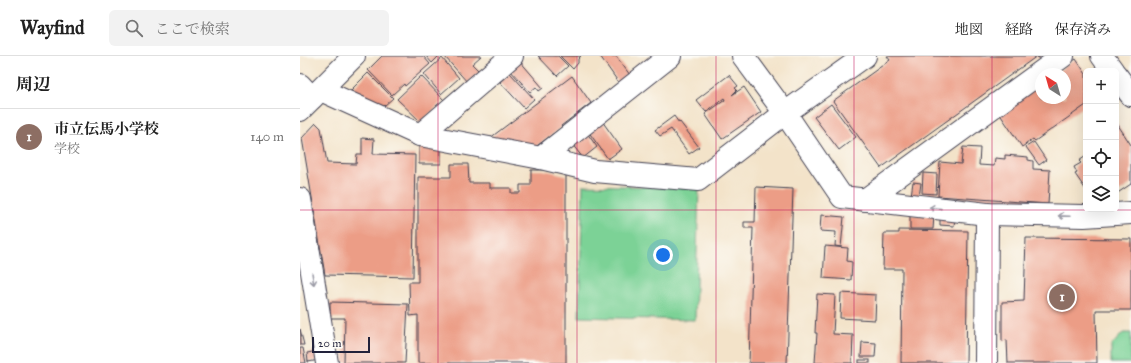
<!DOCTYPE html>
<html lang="ja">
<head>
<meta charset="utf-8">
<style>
  body { margin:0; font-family:"IM FELL Great Primer","Noto Serif JP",serif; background:#f2f2f2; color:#222 }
  .controls { position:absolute; right:12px; top:12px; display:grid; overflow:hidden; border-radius:6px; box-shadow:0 4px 16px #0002 }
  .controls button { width:36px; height:36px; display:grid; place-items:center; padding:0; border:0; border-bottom:1px solid #e0e0e0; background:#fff; color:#222; font:20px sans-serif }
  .compass { position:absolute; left:735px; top:12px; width:36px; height:36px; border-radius:50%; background:#fff; box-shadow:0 4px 16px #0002; rotate:323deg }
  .scale { position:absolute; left:12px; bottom:10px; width:58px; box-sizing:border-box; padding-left:4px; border:2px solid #22223b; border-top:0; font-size:11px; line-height:14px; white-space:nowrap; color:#22223b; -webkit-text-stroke:3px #fdfcf7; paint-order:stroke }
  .you { position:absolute; left:363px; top:199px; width:14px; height:14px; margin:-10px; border:3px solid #fff; border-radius:50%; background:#1a73e8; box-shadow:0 0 0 6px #1a73e833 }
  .badge { display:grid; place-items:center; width:26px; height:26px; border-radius:50%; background:#0f766e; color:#fff; font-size:13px; font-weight:700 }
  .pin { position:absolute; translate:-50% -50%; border:2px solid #fff; box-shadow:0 1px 4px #0006 }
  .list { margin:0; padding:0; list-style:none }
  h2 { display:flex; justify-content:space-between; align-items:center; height:52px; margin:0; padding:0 16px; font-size:17px }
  h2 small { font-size:13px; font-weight:400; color:#767676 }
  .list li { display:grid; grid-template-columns:26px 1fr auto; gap:12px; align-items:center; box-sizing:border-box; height:56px; padding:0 16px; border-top:1px solid #e0e0e0 }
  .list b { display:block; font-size:15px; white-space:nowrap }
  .list p { margin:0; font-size:13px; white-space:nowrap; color:#767676 }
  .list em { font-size:13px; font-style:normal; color:#767676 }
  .icon { flex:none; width:22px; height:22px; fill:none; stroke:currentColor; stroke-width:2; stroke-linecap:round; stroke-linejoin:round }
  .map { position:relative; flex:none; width:831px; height:307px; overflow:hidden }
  header { display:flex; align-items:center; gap:24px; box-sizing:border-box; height:56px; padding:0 20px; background:#fff; border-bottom:1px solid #e0e0e0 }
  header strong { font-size:19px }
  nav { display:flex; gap:22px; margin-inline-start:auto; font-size:14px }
  .search { width:280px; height:36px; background:#f2f2f2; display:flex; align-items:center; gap:10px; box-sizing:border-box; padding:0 14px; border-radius:6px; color:#767676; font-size:15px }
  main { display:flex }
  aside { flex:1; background:#fff }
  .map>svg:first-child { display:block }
  .green { fill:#7bd296; stroke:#4e7a68 }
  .building { fill:#ec9d86 }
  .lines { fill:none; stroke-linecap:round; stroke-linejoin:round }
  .minor-casing { stroke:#413f50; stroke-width:24 }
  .minor { stroke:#fff; stroke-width:22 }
  .oneway { stroke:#9c9ca7 }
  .grid { fill:none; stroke:#c2185b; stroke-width:1; stroke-opacity:0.55 }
</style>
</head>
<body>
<header>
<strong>Wayfind</strong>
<div class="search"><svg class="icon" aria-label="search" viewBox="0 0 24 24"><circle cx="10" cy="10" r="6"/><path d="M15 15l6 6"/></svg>ここで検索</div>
<nav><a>地図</a><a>経路</a><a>保存済み</a></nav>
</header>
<main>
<aside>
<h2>周辺<small></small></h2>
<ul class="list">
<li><span class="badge" style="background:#8d6e63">1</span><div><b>市立伝馬小学校</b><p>学校</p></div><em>140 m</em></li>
</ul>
</aside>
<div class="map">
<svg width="831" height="307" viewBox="0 0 831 307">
  <rect width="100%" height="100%" fill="#fdfcf7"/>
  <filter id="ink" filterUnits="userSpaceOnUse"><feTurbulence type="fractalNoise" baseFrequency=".025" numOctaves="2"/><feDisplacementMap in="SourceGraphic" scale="8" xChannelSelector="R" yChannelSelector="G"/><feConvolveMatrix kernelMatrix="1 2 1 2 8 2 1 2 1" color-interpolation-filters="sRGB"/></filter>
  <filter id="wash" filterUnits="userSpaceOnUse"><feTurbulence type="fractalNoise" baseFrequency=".012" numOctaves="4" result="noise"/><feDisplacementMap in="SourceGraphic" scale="16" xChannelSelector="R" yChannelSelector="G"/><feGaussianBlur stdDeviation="0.9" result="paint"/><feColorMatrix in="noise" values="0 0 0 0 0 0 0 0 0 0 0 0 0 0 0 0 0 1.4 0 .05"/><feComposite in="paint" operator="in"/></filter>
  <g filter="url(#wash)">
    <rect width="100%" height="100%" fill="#f3e3c9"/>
    <g class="green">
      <polygon points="283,129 399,132 395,264 279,261"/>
      <polygon points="823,277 831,277 831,307 811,307 811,290"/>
    </g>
    <g id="blocks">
      <g class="building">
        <polygon points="82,0 123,0 130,8 105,30 104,28 92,39 68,14"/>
        <polygon points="126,0 139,0 132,7"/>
        <polygon points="146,0 181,0 172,8 180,16 168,27 145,1"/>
        <polygon points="238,0 258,0 268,10 257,20"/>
        <polygon points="260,0 281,0 278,3 278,7 273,13"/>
        <polygon points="300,0 316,0 330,19 319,27"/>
        <polygon points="587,0 741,0 738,2 737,0 581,112 533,45 590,4"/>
        <polygon points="142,2 159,22 141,38 124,18"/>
        <polygon points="776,3 786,18 786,49 735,85 733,83 722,91 699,57 741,27 741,42 765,42 765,18 754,18"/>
        <polygon points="219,4 243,32 239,35 236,31 230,36 209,13"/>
        <polygon points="68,17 93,42 84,50 60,44 51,34"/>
        <polygon points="210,17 234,43 224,52 200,26"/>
        <polygon points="429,19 438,30 435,32 437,34 432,39 444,31 461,56 422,83 405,58 425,44 424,42 406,56 396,44"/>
        <polygon points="121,20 144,44 121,66 97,43"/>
        <polygon points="272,20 291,47 261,70 262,71 234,92 190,82"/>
        <polygon points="531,48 556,81 539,94 514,61"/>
        <polygon points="374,60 379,67 380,66 399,91 389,98 371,73 360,80 355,74"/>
        <polygon points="302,65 322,93 308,103 288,75"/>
        <polygon points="816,66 831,89 831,128 816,138"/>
        <polygon points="16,67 21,72 27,107 56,108 57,98 62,98 62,82 74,83 73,98 115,99 113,221 25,219 2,82"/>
        <polygon points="287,77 297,91 283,102 272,88"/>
        <polygon points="734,86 746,104 739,109 726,91"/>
        <polygon points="119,87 141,93 141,108 119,108"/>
        <polygon points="663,91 680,92 679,109 694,110 695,102 705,103 705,99 728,101 728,104 733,105 733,113 750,114 748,148 638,140 640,106 661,108"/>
        <polygon points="786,100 786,134 775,118 777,117 774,111 781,107 779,105"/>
        <polygon points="151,108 168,108 169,127 190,127 190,132 211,132 211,137 220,137 220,129 231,129 231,114 243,114 266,119 266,307 118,307 118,259 110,260 109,226 118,226 118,121 151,121"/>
        <polygon points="623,117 637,118 636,138 622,137"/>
        <polygon points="613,126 621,127 619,141 611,140"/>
        <polygon points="456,131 493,133 487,307 449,307 453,172 444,172 444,166 455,166"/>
        <polygon points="521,159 544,161 541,191 535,190 536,176 520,175"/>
        <polygon points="610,159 634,159 633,173 610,173"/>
        <polygon points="640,161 655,162 654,170 640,169"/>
        <polygon points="599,174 668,175 666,307 601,307 602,213 583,213 584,177 599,177"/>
        <polygon points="726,182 831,183 831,254 796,254 797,307 708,307 707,284 702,285 702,246 724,245"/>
        <polygon points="525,190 548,192 547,205 552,206 551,224 523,222"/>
        <polygon points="541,237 576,239 575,264 540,262"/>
        <polygon points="517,238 535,239 533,278 553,279 552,307 515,307 517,277 515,277"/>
        <polygon points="30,246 108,248 105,307 44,307 45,262 30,262"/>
        <polygon points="0,273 4,289 0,289"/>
        <polygon points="562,286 576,287 575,301 561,301"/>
        <polygon points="0,292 3,292 6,307 0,307"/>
        <polygon points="18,295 19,304 8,306 7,297"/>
        <rect x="559" y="304" width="11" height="3"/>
      </g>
    </g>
  </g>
  <g filter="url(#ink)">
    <use href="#blocks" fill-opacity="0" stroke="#413f50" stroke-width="1"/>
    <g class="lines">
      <defs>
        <g id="minor">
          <polyline points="443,0 485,57 542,141 687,158 784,160 831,157"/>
          <polyline points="802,0 813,15"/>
          <polyline points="816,19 831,39"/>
          <polyline points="0,29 12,42"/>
          <polyline points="21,34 120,79 241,102 295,115 398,124 485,57 565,0"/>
          <polyline points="0,54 54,0"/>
          <polyline points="120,79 212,0"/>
          <polyline points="241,102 370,0"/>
          <polyline points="0,143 27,307"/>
          <polyline points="565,144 763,0"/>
          <polyline points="686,307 687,158"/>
        </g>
      </defs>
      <use href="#minor" class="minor-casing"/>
      <use href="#minor" class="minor"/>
    </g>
    <defs><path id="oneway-shaft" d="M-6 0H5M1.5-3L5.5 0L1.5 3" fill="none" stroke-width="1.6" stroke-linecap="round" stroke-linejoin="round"/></defs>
    <g class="oneway">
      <use href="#oneway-shaft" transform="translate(635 152) rotate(-174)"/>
      <use href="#oneway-shaft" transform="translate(764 160) rotate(-178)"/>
      <use href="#oneway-shaft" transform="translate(13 223) rotate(81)"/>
    </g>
  </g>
  <path class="grid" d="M138,0V307M277,0V307M416,0V307M554,0V307M692,0V307M0,154H831"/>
</svg>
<div class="controls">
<button>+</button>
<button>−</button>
<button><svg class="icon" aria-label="locate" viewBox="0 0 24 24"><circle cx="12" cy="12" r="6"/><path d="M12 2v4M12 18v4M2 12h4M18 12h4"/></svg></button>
<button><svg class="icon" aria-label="layers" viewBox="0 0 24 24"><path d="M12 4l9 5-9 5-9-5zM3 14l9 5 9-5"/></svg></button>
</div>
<svg class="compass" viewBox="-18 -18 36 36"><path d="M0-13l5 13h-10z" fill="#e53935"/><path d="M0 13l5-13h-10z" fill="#767676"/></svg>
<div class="scale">20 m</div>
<div class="you"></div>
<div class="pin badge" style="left:762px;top:241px;background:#8d6e63">1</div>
</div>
</main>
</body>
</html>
